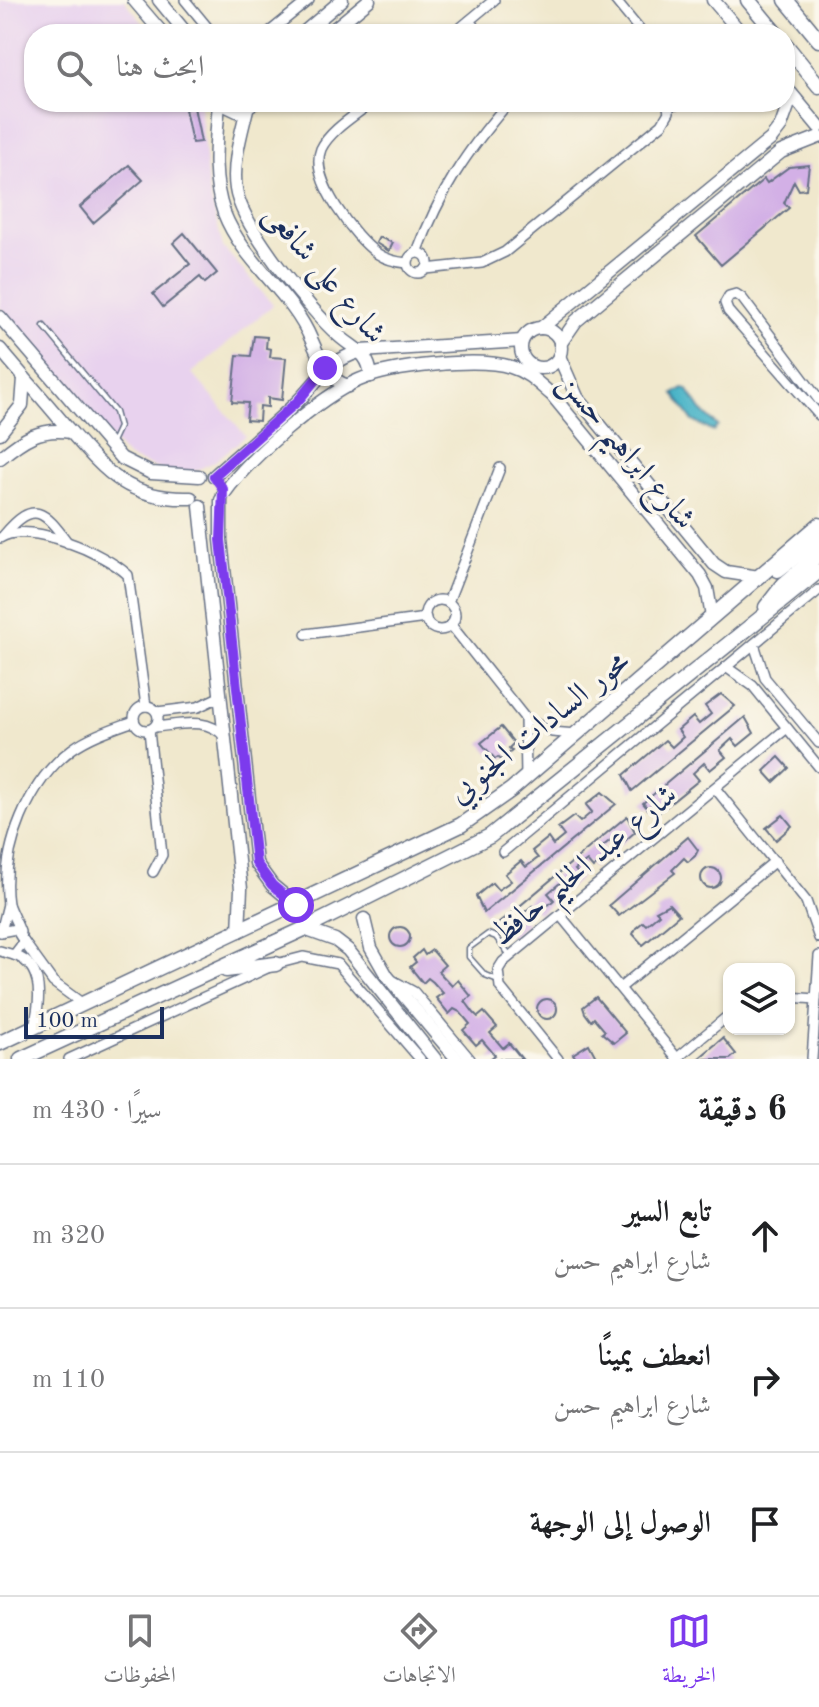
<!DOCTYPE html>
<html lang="ar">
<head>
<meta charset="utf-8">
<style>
  body { margin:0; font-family:"Old Standard TT",Amiri,serif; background:#f6f6f6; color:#202124; direction:rtl }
  .controls { position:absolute; right:24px; bottom:24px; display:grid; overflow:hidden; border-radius:16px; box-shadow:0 2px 6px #0004 }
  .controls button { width:72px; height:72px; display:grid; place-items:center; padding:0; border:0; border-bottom:2px solid #e0e0e0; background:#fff; color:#202124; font:40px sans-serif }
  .scale { position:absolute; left:24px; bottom:20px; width:140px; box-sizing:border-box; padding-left:8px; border:4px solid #1b2f5e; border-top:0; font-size:22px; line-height:28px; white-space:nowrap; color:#1b2f5e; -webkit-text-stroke:6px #fbf7ec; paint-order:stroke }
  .stop { position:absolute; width:24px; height:24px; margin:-18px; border:6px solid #7c3aed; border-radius:50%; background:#fff }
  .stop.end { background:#7c3aed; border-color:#fff; box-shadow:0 2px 8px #0008 }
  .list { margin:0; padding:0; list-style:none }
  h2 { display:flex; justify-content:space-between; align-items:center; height:104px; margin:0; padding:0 32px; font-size:34px }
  h2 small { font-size:26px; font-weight:400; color:#757577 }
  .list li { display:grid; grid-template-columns:52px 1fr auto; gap:24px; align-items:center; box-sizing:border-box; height:144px; padding:0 32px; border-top:2px solid #e0e0e0 }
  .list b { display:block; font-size:30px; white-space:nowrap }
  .list p { margin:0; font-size:26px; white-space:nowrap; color:#757577 }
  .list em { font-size:26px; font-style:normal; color:#757577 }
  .icon { flex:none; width:44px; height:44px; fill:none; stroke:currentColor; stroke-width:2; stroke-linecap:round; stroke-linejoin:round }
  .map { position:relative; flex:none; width:819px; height:1059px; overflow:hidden; direction:ltr }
  .search { position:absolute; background:#fff; box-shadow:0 2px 6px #0004; left:24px; right:24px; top:24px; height:88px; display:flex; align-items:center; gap:20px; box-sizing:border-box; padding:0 28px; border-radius:32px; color:#757577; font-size:30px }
  .sheet { height:536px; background:#fff }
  nav { display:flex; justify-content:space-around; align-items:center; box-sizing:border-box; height:112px; border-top:2px solid #e0e0e0; background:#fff; font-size:22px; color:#757577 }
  nav a { display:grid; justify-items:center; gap:4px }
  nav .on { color:#7c3aed }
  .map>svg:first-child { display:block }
  .built { fill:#e8d2ee }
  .water { fill:#49b4c7; stroke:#327292; stroke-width:2 }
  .building { fill:#d3b0e6 }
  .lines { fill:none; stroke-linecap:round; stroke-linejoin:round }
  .lane-casing { stroke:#667085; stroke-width:7 }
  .street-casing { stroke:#667085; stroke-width:12 }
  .secondary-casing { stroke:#667085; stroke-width:15 }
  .primary-casing { stroke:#667085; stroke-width:17 }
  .lane { stroke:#fff; stroke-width:4 }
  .street { stroke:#fff; stroke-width:9 }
  .secondary { stroke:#fff; stroke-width:12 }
  .primary { stroke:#fff; stroke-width:14 }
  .route { stroke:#7c3aed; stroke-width:10 }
  .labels { text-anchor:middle; stroke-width:7; stroke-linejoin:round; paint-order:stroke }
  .street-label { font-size:32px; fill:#1b2f5e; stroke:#fbf7ec }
</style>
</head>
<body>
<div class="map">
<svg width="819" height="1059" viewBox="0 0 819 1059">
  <rect width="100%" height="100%" fill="#fbf7ec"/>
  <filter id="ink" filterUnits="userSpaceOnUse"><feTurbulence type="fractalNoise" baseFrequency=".0125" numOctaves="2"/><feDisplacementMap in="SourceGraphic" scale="16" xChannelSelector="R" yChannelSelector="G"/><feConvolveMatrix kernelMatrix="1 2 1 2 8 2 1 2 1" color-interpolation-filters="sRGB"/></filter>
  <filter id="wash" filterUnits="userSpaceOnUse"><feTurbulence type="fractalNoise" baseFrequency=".006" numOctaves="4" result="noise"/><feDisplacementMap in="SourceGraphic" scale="32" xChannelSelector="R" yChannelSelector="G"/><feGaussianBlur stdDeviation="1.8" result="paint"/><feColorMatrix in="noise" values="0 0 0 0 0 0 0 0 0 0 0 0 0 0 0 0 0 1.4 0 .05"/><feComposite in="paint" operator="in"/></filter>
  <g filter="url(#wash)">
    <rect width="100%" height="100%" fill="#f0e8cd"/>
    <polygon class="built" points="0,0 124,0 152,34 34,34 34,102 200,102 208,188 223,247 273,305 192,373 246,436 214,462 193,472 169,473 127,457 0,307"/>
    <polygon class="water" points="683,388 687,389 701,410 718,426 713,431 693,421 674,394"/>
    <g id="blocks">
      <g class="building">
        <polygon points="194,107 201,142 192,143 185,109"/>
        <polygon points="129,165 143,180 93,223 80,207"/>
        <polygon points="809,165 806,189 799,190 794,181 784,203 789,208 721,265 696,236 764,179 767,183 789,167"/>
        <polygon points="184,233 217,273 205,283 200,277 163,307 153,294 190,264 173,243"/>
        <polygon points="379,237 393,243 389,251 376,243"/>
        <polygon points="254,336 267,337 266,348 271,349 270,357 286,358 282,400 268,398 268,407 260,406 259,421 246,420 248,403 232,402 237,355 251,356"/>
        <polygon points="721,694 735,706 632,791 624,775 665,740 672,747 683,737 678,730 693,717 699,724 711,714 705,706"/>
        <polygon points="745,717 754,733 738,746 732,739 720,750 726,757 710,770 704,763 693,773 699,780 657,814 650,806 648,809 643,803"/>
        <polygon points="501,727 514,743 509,748 512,751 501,760 498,757 495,759 481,743"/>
        <polygon points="779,757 789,768 774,782 764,771"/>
        <polygon points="602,792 616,804 484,913 476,896 492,883 498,890 511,881 505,874 521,861 526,867 538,858 532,851 548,838 553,845 564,836 558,828 574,816 580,822 592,812 586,805"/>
        <polygon points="783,815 792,826 776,840 766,828"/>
        <polygon points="627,816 635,832 620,845 613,838 602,847 608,855 593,868 587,861 575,870 581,877 566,891 560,883 548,893 554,900 538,914 532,906 520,916 527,923 511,937 504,929 502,931 497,925"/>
        <polygon points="688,837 698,850 695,856 688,862 684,858 672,870 675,873 619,916 609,905"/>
        <circle cx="711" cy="878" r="10"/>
        <polygon points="669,904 679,915 643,945 633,934 636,928 643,922 646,925 659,914 656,911"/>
        <circle cx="400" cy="937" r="10"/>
        <polygon points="422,950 425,955 432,950 445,965 438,971 452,986 458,980 471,996 465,1001 474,1013 478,1017 484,1012 497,1027 490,1033 503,1048 509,1043 522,1059 490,1059 495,1055 482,1040 476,1045 463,1030 470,1024 460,1012 454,1009 449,1014 436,998 443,993 433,982 428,978 423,983 410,967 416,962 413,958"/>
        <polygon points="596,997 626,1033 614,1043 602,1033 605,1031 594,1018 591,1021 585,1013 583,1007"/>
        <circle cx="547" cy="1009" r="10"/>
        <polygon points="723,1038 736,1054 730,1059 698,1059"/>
        <polygon points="589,1044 597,1059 577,1059 573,1054"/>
      </g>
    </g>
  </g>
  <g filter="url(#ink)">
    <use href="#blocks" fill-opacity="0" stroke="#667085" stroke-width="2"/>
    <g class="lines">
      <defs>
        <g id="lane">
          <polyline points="44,326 115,412 119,427 112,442"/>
          <polyline points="498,980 485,975 469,957 469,948 488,934 496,937 509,954"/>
        </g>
        <g id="street">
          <polyline points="185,0 213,34"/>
          <polyline points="615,0 643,34"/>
          <polyline points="469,21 480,34"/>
          <polyline points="267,34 309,0"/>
          <polyline points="453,34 494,0"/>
          <path d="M372,102C356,115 330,130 321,149C309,179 354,237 378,254C387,260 397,262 407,263"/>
          <polyline points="668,105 688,102"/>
          <circle cx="418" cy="263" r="10"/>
          <path d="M417,253C440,191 466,152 509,102"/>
          <polyline points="426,269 482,263 505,252 662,124 669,112 667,102"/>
          <polyline points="819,400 742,298 736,294 729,296 725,303 728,311 819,415"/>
          <path d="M4,535C34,499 44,511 68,543"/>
          <path d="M0,538C28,520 105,553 128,575L146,706"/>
          <circle cx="440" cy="615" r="15"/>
          <polyline points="448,602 500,468"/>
          <polyline points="451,625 525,718 552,732 576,734"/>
          <polyline points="306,634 426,618"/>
          <polyline points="754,644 765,678 819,743"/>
          <polyline points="726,667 753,686 819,767"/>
          <circle cx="146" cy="718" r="12"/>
          <polyline points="157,712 198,707 221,696"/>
          <polyline points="525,718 526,778"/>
          <path d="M155,727C179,725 207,716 225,737"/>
          <polyline points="149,730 162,855 153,872"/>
          <polyline points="715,788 806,901 819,938"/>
          <polyline points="503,852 819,590"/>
          <polyline points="560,915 677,1058"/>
          <polyline points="0,932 16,929 24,942 14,955 0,951"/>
          <polyline points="1,932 8,904"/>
          <path d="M20,932C17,923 11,913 8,904C0,849 29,781 72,749C90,736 112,729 134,721"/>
          <polyline points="24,942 53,982 83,1004"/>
          <path d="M14,955C45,965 40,1003 34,1027"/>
          <polyline points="392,980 414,992 470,1059"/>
          <polyline points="620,988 775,861"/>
          <polyline points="789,997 816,999"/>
          <polyline points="69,1059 276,964 303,957 338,964 420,1059"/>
          <polyline points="558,1059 500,987 498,970 503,962 787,728"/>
          <polyline points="676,1059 729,1015"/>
          <polyline points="812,1059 819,956"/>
        </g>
        <g id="secondary">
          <polyline points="134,0 163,34"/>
          <polyline points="159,0 187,34"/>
          <polyline points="713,0 742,34"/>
          <polyline points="302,34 342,0"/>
          <polyline points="328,34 369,0"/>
          <polyline points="785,86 819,127"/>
          <polyline points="218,102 237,111 256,102"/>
          <path d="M219,103C216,140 211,177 224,213C243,262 291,292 311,339C320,358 326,379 348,386"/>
          <path d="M247,109C241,134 232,164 236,189C241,226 309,309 338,335C353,349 369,352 371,376"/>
          <polyline points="0,317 121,458 151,473 199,476"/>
          <polyline points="541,328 771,139 781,126 792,95"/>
          <circle cx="541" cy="348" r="20"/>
          <polyline points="560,344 576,321 781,152 819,137"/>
          <path d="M0,349C21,374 43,399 64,424C104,470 126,500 191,498"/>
          <polyline points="559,356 577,397 714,564 726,572 759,577"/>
          <polyline points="0,433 22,405 24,378"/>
          <path d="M0,458C23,439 40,427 71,432"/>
          <path d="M214,476C241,452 269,429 294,405C320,380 324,363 361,351L522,341"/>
          <path d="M223,495C248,459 319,397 359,380C391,366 479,357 511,367C528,372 539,384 552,395L700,575L707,588L712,617"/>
          <polyline points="221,500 221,540 256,863 272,885 296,905"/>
          <polyline points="200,506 241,889 239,931"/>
          <polyline points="364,919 371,948 387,976 457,1059"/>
          <polyline points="304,929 335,940 348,950 435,1059"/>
        </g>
        <g id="primary">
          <polyline points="748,0 776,34"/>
          <polyline points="786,0 819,40"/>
          <polyline points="785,44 819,86"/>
          <polyline points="778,570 819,539"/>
          <polyline points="766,607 784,584 819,554"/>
          <polyline points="226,970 276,964"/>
          <polyline points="0,1043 461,825 511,790 819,525"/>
          <polyline points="21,1059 304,929 490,836 819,571"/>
        </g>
      </defs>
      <use href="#lane" class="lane-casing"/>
      <use href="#street" class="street-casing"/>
      <use href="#secondary" class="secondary-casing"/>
      <use href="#primary" class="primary-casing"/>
      <use href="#lane" class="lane"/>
      <use href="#street" class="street"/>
      <use href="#secondary" class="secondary"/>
      <use href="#primary" class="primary"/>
    </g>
  </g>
  <g class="lines" filter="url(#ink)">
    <polyline class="route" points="296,905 272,885 256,863 221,540 223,489 214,476 298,401 325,368"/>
  </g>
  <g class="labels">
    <g class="street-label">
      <text transform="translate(326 273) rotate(50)" y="11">شارع على شافعى</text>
      <text transform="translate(628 450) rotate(50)" y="11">شارع ابراهيم حسن</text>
      <text transform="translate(538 726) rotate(-39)" y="11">محور السادات الجنوبي</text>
      <text transform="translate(583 864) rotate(-40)" y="11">شارع عبد الحليم حافظ</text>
    </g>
  </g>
</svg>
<div class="controls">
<button><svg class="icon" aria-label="layers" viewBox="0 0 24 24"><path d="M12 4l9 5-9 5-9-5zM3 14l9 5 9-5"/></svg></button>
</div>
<div class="scale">100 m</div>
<div class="stop" style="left:296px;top:905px"></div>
<div class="stop end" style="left:325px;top:368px"></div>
<div class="search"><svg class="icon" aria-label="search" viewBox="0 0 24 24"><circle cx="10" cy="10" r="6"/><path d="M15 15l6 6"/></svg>ابحث هنا</div>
</div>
<section class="sheet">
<h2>6 دقيقة<small>سيرًا · 430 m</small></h2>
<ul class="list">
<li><svg class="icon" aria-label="ahead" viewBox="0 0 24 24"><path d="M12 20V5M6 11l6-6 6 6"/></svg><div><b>تابع السير</b><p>شارع ابراهيم حسن</p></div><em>320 m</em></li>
<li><svg class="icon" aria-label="right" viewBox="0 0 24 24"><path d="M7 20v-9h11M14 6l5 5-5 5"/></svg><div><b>انعطف يمينًا</b><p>شارع ابراهيم حسن</p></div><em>110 m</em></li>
<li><svg class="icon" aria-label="arrive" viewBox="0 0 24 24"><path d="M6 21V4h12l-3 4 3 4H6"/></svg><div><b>الوصول إلى الوجهة</b></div></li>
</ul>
</section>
<nav>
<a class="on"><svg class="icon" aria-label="map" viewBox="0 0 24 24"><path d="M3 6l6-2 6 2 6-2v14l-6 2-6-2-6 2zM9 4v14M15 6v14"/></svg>الخريطة</a>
<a><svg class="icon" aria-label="directions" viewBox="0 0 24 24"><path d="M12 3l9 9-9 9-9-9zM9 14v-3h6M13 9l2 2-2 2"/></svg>الاتجاهات</a>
<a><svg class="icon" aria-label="saved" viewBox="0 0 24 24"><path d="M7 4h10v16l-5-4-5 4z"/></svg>المحفوظات</a>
</nav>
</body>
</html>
